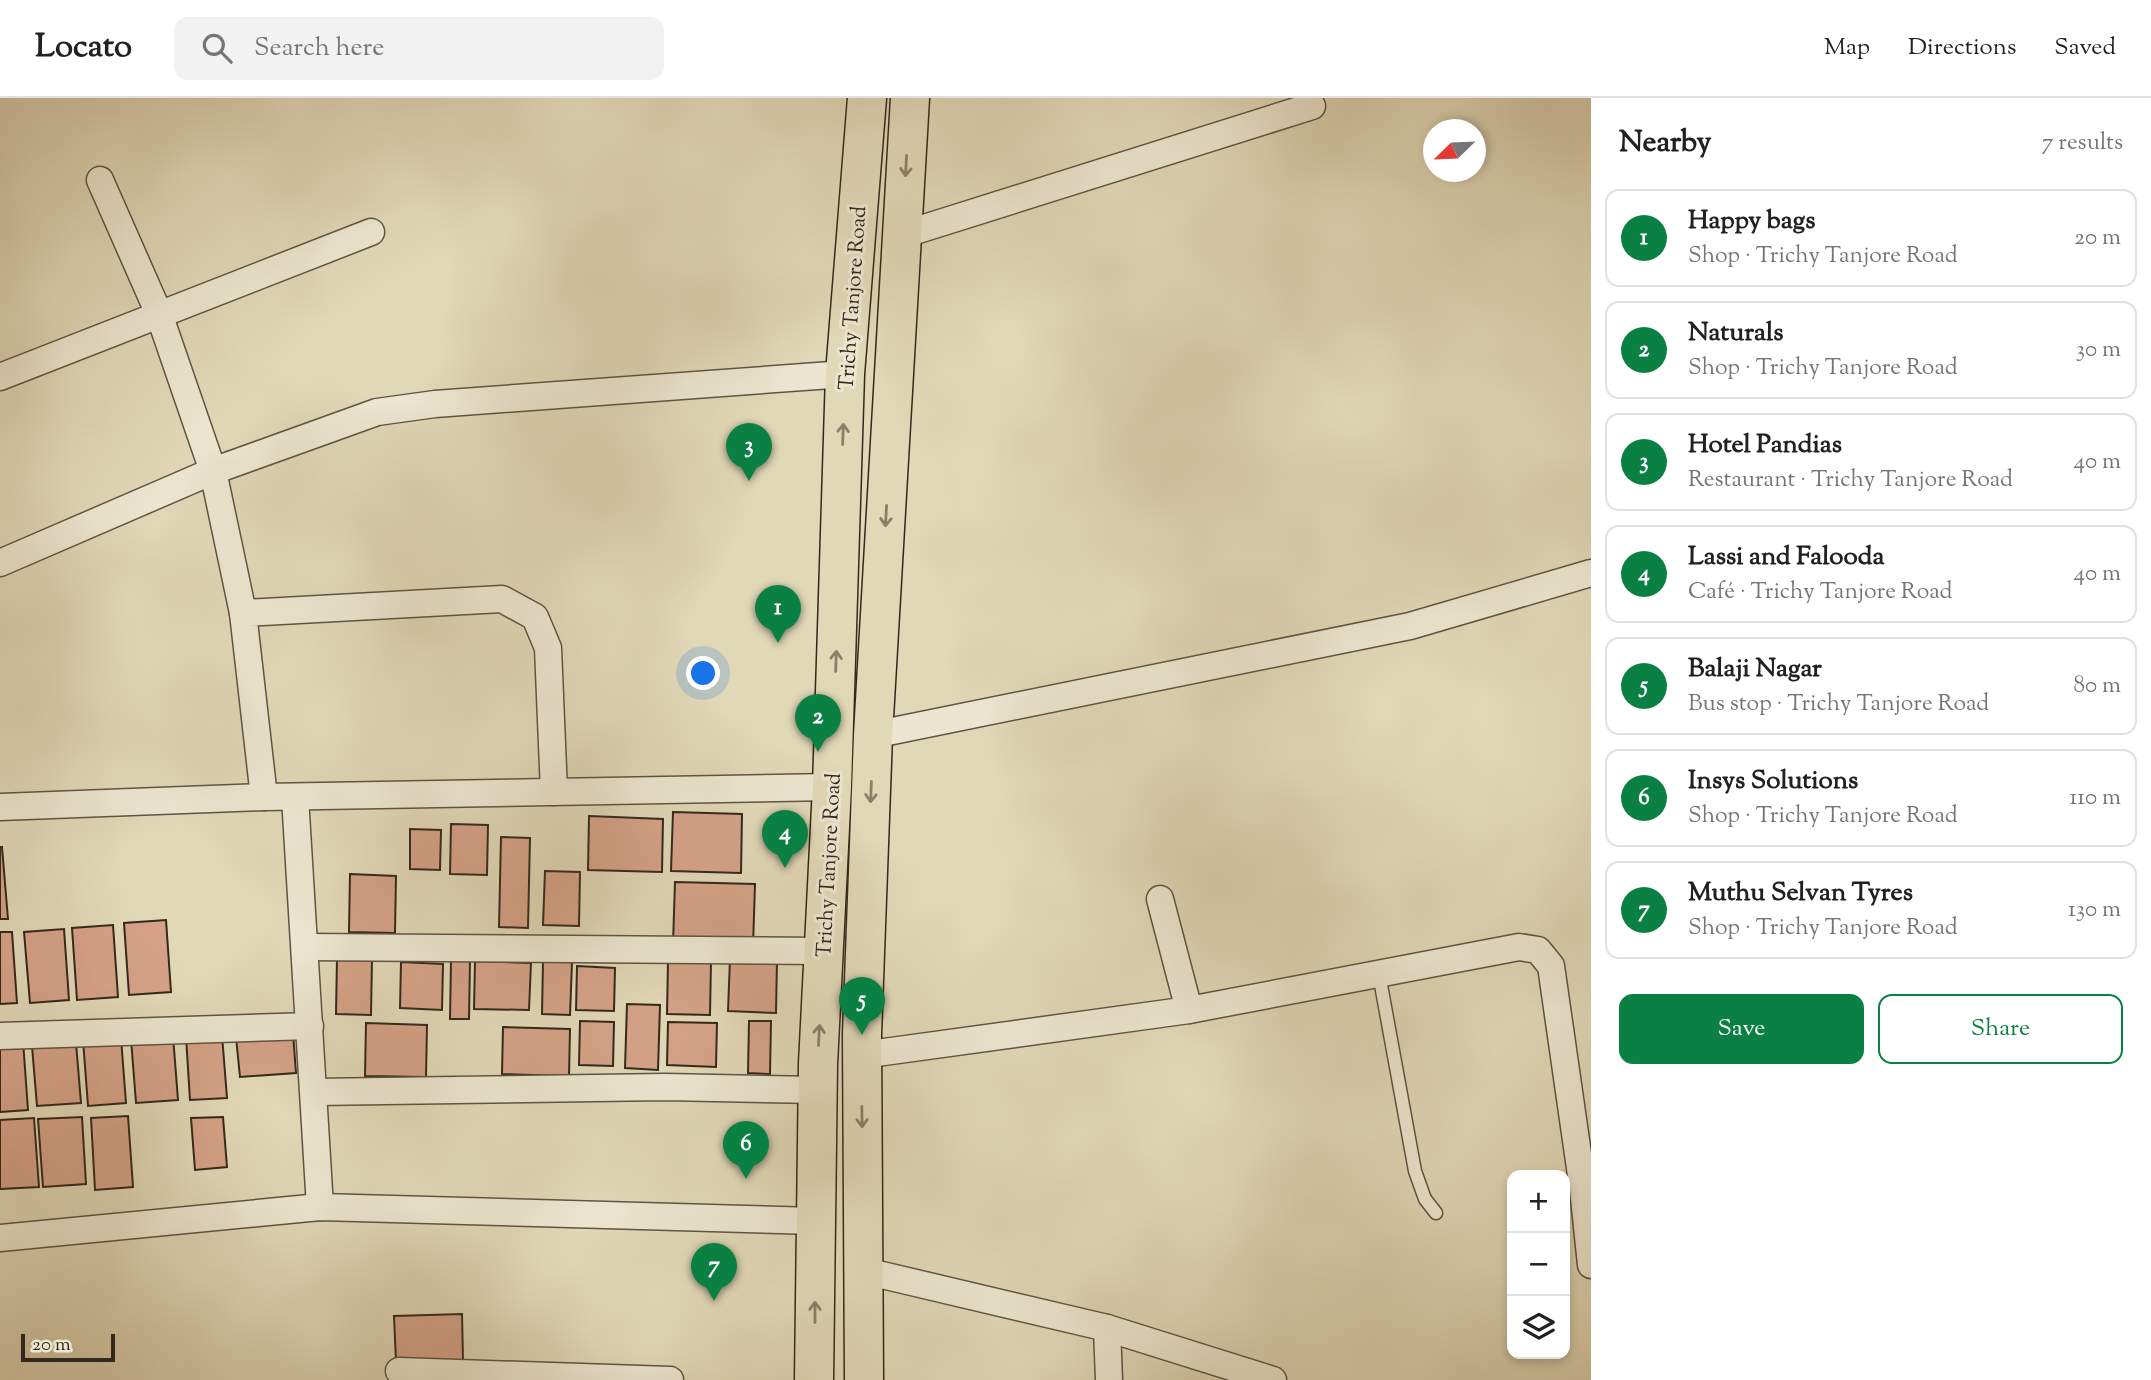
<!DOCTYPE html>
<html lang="en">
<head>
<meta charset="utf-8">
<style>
  body { margin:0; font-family:"Sorts Mill Goudy",serif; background:#f2f2f2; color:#202124 }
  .controls { position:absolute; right:21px; bottom:21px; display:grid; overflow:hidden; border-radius:14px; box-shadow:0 4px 10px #0003 }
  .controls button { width:63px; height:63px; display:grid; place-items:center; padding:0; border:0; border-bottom:2px solid #e0e0e0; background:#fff; color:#202124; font:35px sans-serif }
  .compass { position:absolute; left:1423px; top:21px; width:63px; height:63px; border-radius:50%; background:#fff; box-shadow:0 4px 10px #0003; rotate:247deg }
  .scale { position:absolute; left:21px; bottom:18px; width:94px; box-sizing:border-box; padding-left:7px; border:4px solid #34281c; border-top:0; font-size:19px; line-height:24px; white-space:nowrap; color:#34281c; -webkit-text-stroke:5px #ece6d0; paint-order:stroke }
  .you { position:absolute; left:704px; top:576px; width:24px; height:24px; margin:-18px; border:5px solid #fff; border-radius:50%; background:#1a73e8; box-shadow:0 0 0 10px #1a73e833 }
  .badge { display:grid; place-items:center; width:46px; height:46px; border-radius:50%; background:#0b8043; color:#fff; font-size:23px; font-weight:700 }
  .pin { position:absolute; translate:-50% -58px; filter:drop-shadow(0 2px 4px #0008) }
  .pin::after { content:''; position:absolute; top:37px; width:24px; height:21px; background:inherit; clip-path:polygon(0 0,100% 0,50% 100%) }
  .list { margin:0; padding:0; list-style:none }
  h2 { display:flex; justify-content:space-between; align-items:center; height:91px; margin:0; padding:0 28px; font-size:30px }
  h2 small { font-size:23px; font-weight:400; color:#757577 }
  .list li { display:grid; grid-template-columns:46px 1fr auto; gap:21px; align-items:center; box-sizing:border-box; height:98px; margin:0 14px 14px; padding:0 14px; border:2px solid #e0e0e0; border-radius:14px }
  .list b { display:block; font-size:26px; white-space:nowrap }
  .list p { margin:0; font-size:23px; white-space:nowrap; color:#757577 }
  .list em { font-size:23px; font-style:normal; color:#757577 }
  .actions { display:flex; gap:14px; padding:21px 28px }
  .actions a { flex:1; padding:16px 0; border:2px solid #0b8043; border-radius:14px; text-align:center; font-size:24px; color:#0b8043 }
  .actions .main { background:#0b8043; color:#fff }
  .icon { flex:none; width:38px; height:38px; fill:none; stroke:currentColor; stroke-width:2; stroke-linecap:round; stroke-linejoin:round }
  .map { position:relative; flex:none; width:1591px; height:1282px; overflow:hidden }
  header { display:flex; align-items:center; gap:42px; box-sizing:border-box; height:98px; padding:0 35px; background:#fff; border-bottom:2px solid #e0e0e0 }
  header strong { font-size:33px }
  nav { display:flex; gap:38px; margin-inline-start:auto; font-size:24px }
  .search { width:490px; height:63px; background:#f2f2f2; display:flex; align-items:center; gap:18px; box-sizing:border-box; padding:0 24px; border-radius:14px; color:#757577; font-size:26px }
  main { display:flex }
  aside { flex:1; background:#fff }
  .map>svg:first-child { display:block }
  .building { fill:#d5a287; stroke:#34281c; stroke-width:2 }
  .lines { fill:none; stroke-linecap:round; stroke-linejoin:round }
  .lane-casing { stroke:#5f5443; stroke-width:15 }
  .street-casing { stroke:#5f5443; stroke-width:29 }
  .highway-casing { stroke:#34281c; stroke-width:41 }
  .lane { stroke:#ece6d0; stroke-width:12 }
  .street { stroke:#ece6d0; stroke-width:26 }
  .highway { stroke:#e1d8b7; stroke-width:38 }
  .oneway { stroke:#8a806a }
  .labels { text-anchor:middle; stroke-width:6; stroke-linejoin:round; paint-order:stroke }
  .street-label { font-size:21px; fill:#34281c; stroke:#ece6d0 }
</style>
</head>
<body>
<header>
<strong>Locato</strong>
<div class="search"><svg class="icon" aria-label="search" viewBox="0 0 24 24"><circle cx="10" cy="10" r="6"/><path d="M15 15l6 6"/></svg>Search here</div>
<nav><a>Map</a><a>Directions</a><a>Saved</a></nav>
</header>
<main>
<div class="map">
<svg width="1591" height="1282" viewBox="0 0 1591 1282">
  <rect width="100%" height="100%" fill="#e1d8b7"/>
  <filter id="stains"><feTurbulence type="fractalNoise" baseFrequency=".00286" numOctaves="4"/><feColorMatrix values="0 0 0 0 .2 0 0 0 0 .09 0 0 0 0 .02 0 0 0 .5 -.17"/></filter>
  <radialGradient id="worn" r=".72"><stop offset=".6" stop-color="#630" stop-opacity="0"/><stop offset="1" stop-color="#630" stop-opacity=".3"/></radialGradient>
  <g class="building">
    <polygon points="673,714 742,716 741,775 671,773"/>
    <polygon points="589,718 663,721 662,774 588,772"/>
    <polygon points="451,726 488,727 487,777 450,776"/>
    <polygon points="410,731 441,732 440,772 410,771"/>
    <polygon points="501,739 530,740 528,830 499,829"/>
    <polygon points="0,749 2,749 8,821 0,821"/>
    <polygon points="545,773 580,774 579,828 543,827"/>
    <polygon points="350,776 396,778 395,835 349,834"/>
    <polygon points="675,784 755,786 753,848 673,846"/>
    <polygon points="166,822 171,894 129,897 124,825"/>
    <polygon points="113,827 118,899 77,902 72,830"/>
    <polygon points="64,831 69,902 30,905 24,834"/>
    <polygon points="0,834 12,834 17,905 0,906"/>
    <polygon points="337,860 372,860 371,917 336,916"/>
    <polygon points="730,861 777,862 776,915 728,913"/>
    <polygon points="451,862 470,863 469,921 450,921"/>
    <polygon points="475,863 531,865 529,912 474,911"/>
    <polygon points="543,863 572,864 570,917 542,916"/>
    <polygon points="668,863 711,864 710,917 667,916"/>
    <polygon points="401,864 443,866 442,912 400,910"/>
    <polygon points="577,868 615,870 614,913 576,912"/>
    <polygon points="627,906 660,907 658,972 625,970"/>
    <polygon points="580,923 614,924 613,968 579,967"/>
    <polygon points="749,923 771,923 770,976 748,975"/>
    <polygon points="668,924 717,925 716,969 667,967"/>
    <polygon points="366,925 427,927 426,979 365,978"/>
    <polygon points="503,929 570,931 569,978 502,976"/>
    <polygon points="293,935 296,975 240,979 236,939"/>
    <polygon points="222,937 227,1000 190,1002 186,939"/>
    <polygon points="173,938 178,1002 136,1005 131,941"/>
    <polygon points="121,940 126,1005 88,1008 83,942"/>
    <polygon points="23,943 28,1012 0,1014 0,945"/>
    <polygon points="76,945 81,1005 37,1008 32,948"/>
    <polygon points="128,1018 133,1089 95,1092 91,1020"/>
    <polygon points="82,1019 86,1086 43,1089 38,1021"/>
    <polygon points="223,1019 227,1069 195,1072 191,1020"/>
    <polygon points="34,1020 39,1089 0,1091 0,1022"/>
    <polygon points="462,1216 463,1262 396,1264 394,1218"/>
  </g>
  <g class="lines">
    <defs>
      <polyline id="lane" points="1379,876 1415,1073 1425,1101 1436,1115"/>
      <g id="street">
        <polyline points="100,82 159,216 213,373 377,314 435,306 845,276"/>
        <polyline points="902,137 1312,8"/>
        <polyline points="0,279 371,134"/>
        <polyline points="0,465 213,373 243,515"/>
        <polyline points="873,637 1410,528 1591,475"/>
        <polyline points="264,699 243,515 502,501 535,519 548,550 554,694"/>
        <polyline points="295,699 320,1109"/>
        <polyline points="0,709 264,699 832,689"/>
        <polyline points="1160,801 1189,912"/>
        <polyline points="306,849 823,853"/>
        <polyline points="0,938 310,928"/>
        <polyline points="862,957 1189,912 1519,849 1538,852 1551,868 1583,1091 1591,1167"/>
        <polyline points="314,994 665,989 817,992"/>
        <polyline points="0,1140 320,1109 816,1123"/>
        <polyline points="865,1173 1107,1230 1273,1282"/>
        <polyline points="1107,1230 1109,1282"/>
        <polyline points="399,1273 670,1282"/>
      </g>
      <g id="highway">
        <polyline points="814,1282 818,966 832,689 845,276 867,0"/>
        <polyline points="864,1282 862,937 873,637 910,0"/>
      </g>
    </defs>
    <use href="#lane" class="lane-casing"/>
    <use href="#street" class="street-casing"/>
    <use href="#highway" class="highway-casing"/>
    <use href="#lane" class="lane"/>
    <use href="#street" class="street"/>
    <use href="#highway" class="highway"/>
  </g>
  <defs><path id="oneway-shaft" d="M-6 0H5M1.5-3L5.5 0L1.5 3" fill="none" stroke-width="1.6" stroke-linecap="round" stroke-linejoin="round" transform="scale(1.75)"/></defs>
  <g class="oneway">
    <use href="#oneway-shaft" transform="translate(906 68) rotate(93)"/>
    <use href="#oneway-shaft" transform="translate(843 336) rotate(-88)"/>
    <use href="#oneway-shaft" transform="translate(886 418) rotate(93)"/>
    <use href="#oneway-shaft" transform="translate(836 563) rotate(-88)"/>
    <use href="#oneway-shaft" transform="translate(871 694) rotate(92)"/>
    <use href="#oneway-shaft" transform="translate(819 937) rotate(-87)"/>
    <use href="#oneway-shaft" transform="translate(862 1019) rotate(89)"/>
    <use href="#oneway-shaft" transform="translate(815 1214) rotate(-90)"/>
  </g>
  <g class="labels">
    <g class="street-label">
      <text transform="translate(852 200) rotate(-86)" y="7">Trichy Tanjore Road</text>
      <text transform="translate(828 767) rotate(-87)" y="7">Trichy Tanjore Road</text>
    </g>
  </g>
  <rect width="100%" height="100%" filter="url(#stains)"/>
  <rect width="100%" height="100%" fill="url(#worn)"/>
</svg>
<div class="controls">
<button>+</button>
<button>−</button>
<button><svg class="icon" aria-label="layers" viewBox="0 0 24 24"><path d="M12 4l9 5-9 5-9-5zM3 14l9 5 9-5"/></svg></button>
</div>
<svg class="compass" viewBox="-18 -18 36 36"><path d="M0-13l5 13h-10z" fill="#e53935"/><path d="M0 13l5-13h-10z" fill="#757577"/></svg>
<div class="scale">20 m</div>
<div class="you"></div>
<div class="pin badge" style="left:778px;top:545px">1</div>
<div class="pin badge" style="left:818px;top:654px">2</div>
<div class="pin badge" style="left:749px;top:383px">3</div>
<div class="pin badge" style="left:785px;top:770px">4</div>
<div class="pin badge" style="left:862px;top:937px">5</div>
<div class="pin badge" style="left:746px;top:1081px">6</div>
<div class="pin badge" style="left:714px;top:1203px">7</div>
</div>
<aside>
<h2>Nearby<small>7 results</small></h2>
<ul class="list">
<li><span class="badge">1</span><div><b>Happy bags</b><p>Shop · Trichy Tanjore Road</p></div><em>20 m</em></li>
<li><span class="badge">2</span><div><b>Naturals</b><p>Shop · Trichy Tanjore Road</p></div><em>30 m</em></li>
<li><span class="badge">3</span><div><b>Hotel Pandias</b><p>Restaurant · Trichy Tanjore Road</p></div><em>40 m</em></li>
<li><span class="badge">4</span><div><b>Lassi and Falooda</b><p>Café · Trichy Tanjore Road</p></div><em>40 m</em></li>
<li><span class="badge">5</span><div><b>Balaji Nagar</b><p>Bus stop · Trichy Tanjore Road</p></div><em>80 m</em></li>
<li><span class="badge">6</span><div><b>Insys Solutions</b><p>Shop · Trichy Tanjore Road</p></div><em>110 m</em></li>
<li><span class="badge">7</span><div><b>Muthu Selvan Tyres</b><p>Shop · Trichy Tanjore Road</p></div><em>130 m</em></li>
</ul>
<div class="actions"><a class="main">Save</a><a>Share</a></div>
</aside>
</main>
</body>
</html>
